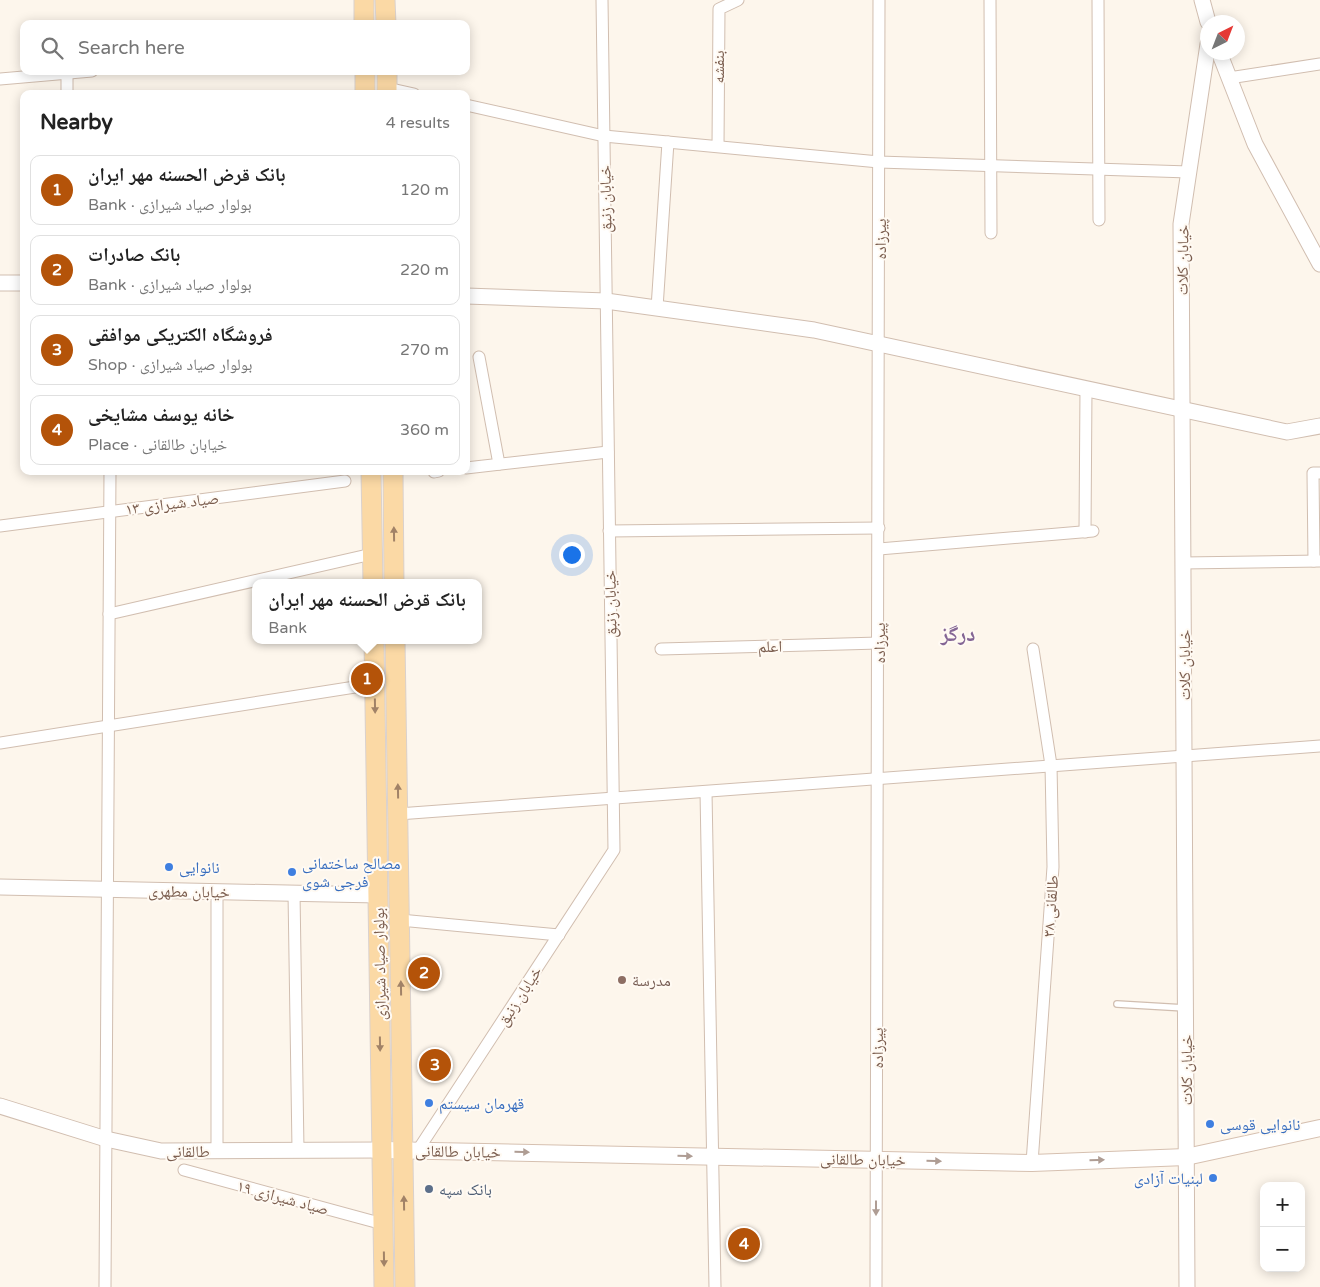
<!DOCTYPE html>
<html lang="en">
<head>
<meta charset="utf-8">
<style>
  body { margin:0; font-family:"Varela Round","Noto Naskh Arabic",sans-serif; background:#f2f2f2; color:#222 }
  .controls { position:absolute; right:15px; bottom:15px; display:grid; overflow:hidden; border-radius:10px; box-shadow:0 2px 12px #0003 }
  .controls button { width:45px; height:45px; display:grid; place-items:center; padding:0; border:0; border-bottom:1px solid #e0e0e0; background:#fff; color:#222; font:25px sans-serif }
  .compass { position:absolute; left:1200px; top:15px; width:45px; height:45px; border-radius:50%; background:#fff; box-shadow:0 2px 12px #0003; rotate:42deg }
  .you { position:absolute; left:571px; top:554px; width:18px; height:18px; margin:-12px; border:4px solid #fff; border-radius:50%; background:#1a73e8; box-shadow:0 0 0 8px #1a73e833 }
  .badge { display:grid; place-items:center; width:32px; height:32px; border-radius:50%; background:#b45309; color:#fff; font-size:16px; font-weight:700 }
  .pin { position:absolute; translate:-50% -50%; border:2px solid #fff; box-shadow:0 1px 5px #0006 }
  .popup { position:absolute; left:252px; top:579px; width:230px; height:65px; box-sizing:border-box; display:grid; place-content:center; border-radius:10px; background:#fff; filter:drop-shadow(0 1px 4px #0005); font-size:16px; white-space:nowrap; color:#767676 }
  .popup b { font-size:19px; color:#222 }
  .popup::after { content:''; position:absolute; left:50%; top:100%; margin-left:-10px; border:10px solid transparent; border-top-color:#fff }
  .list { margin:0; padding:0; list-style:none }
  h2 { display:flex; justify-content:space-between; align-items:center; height:65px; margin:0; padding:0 20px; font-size:21px }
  h2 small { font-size:16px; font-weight:400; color:#767676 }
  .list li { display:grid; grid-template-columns:32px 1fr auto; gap:15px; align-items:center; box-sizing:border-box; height:70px; margin:0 10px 10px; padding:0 10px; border:1px solid #e0e0e0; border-radius:10px }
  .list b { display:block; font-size:19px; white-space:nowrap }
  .list p { margin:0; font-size:16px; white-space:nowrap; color:#767676 }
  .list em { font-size:16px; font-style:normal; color:#767676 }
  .icon { flex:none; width:28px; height:28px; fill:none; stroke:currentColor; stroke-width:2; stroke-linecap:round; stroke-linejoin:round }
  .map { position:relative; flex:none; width:1320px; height:1287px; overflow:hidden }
  .search { position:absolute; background:#fff; box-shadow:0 2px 12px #0003; left:20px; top:20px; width:450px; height:55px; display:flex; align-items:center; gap:12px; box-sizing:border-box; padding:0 18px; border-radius:10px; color:#767676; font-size:19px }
  .panel { position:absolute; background:#fff; box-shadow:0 2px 12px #0003; left:20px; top:90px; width:450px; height:385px; border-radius:10px }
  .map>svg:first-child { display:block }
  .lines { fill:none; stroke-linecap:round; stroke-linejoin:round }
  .service-casing { stroke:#d1beb0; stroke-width:8 }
  .minor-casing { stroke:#d1beb0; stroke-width:13 }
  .tertiary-casing { stroke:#d1beb0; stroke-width:17 }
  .secondary-casing { stroke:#d6c0b0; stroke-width:18 }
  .primary-casing { stroke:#dad1cd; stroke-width:21 }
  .service { stroke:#fff; stroke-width:5.5 }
  .minor { stroke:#fff; stroke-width:11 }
  .tertiary { stroke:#fff; stroke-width:15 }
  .secondary { stroke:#fff; stroke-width:16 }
  .primary { stroke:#fbd9a5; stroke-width:19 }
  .oneway { fill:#a18267 }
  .oneway2 { fill:#af9d94 }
  .shop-dot { fill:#3f7fe0; stroke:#fffaf3; stroke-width:2 }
  .education-dot { fill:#8d6e63; stroke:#fffaf3; stroke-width:2 }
  .service-dot { fill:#5c6f8a; stroke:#fffaf3; stroke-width:2 }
  .labels { text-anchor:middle; stroke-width:4; stroke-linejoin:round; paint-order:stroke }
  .street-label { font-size:16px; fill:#7a5c4d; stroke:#fffaf3 }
  .shop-label { font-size:16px; fill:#366cbe; stroke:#fffaf3; text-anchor:start }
  .education-label { font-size:16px; fill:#785e54; stroke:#fffaf3; text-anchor:start }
  .service-label { font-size:16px; fill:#4e5e75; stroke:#fffaf3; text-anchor:start }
  .district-label { font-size:21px; font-weight:bold; fill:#846695; stroke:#fffaf3 }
</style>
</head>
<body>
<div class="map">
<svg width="1320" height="1287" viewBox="0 0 1320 1287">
  <rect width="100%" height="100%" fill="#fdf6ec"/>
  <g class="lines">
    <defs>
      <polyline id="service" points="1117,1004 1185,1008"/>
      <g id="minor">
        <polyline points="990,0 991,233"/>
        <polyline points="1098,0 1099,220"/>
        <polyline points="67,74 67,94"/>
        <polyline points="1229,78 1320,64"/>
        <polyline points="0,79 92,71"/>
        <polyline points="387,88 414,94"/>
        <polyline points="466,105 604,136 879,162 1189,172"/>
        <polyline points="718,146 719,9 738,0"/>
        <polyline points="657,308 668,142"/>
        <polyline points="479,357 499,464"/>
        <polyline points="466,468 608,452"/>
        <polyline points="434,472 439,471"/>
        <polyline points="0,526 345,481"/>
        <polyline points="609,531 879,528"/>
        <polyline points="1085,532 1086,389"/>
        <polyline points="879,549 1093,531"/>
        <polyline points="1314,561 1313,473 1320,473"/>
        <polyline points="1183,563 1320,561"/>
        <polyline points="109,614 372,554"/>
        <polyline points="661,649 879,643"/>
        <polyline points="0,743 374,684"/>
        <polyline points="706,792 715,1287"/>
        <polyline points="398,814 1320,746"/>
        <polyline points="217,892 217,1150"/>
        <polyline points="294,893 298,1149"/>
        <polyline points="400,920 559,935"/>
        <polyline points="418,1150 614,850 602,0"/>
        <polyline points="1032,1163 1053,867 1051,765 1033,649"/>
        <polyline points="184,1170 383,1224"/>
        <polyline points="105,1287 110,471"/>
        <polyline points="876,1287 879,0"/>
      </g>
      <g id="tertiary">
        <polyline points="1202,0 1208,22"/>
        <polyline points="1219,52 1255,144 1320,264"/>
        <polyline points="0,283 24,283"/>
        <polyline points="466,296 606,301 814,330 1287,432 1320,426"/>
        <polyline points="0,887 378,895"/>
        <polyline points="0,1106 106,1139 161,1151 382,1150"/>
        <polyline points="1187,1287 1181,224 1208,44"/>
      </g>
      <polyline id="secondary" points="382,1150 1032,1163 1186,1157 1320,1128"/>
      <g id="primary">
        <polyline points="364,0 364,24"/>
        <polyline points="385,0 386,24"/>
        <polyline points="365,71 365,94"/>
        <polyline points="387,71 387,94"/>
        <polyline points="371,471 373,583"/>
        <polyline points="393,471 394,583"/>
        <polyline points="374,640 384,1287"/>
        <polyline points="395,640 405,1287"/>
      </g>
    </defs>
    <use href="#service" class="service-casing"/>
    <use href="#minor" class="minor-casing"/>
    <use href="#tertiary" class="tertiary-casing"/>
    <use href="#secondary" class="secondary-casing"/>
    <use href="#primary" class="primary-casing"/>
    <use href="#service" class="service"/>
    <use href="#minor" class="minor"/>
    <use href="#tertiary" class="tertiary"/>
    <use href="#secondary" class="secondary"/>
    <use href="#primary" class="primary"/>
  </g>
  <defs><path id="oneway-solid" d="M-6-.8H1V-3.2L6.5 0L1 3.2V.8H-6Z" transform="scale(1.25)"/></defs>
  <g class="oneway">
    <use href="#oneway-solid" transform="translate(394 534) rotate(-91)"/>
    <use href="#oneway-solid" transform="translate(375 706) rotate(89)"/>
    <use href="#oneway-solid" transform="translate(398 791) rotate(-91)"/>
    <use href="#oneway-solid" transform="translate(401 988) rotate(-91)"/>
    <use href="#oneway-solid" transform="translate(380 1044) rotate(89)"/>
    <use href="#oneway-solid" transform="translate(404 1203) rotate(-91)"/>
    <use href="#oneway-solid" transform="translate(384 1259) rotate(89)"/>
  </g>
  <g class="oneway2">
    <use href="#oneway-solid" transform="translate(522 1152) rotate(1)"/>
    <use href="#oneway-solid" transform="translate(685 1156) rotate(1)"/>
    <use href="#oneway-solid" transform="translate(1097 1160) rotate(-2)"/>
    <use href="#oneway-solid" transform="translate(934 1161) rotate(1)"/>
    <use href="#oneway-solid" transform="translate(876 1208) rotate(90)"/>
  </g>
  <g class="shop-dot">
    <circle cx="169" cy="867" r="5"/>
    <circle cx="292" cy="872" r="5"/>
    <circle cx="429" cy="1103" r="5"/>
    <circle cx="1210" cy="1124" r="5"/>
    <circle cx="1213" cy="1178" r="5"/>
  </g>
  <circle class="education-dot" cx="622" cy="980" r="5"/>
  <circle class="service-dot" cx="429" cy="1189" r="5"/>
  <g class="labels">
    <g class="street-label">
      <text transform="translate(718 67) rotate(-90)" y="6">بنفشه</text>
      <text transform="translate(605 199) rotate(-91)" y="6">خیابان زنبق</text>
      <text transform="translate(880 239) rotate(-90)" y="6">پیرزاده</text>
      <text transform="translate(1182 260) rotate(-89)" y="6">خیابان کلات</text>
      <text transform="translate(172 503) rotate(-7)" y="6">صیاد شیرازی ۱۳</text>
      <text transform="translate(610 604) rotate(-91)" y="6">خیابان زنبق</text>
      <text transform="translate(879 643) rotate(-90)" y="6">پیرزاده</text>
      <text transform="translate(770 646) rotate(-1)" y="6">اعلم</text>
      <text transform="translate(1184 665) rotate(-90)" y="6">خیابان کلات</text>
      <text transform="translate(189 891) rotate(1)" y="6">خیابان مطهری</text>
      <text transform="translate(1050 906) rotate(-86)" y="6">طالقانی ۳۸</text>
      <text transform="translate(379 964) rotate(-91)" y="6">بولوار صیاد شیرازی</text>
      <text transform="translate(519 996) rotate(-57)" y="6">خیابان زنبق</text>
      <text transform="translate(877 1048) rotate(-90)" y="6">پیرزاده</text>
      <text transform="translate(1186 1070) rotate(-90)" y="6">خیابان کلات</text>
      <text x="188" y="1157">طالقانی</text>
      <text transform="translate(458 1151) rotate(1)" y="6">خیابان طالقانی</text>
      <text transform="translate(863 1159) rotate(1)" y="6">خیابان طالقانی</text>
      <text transform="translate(283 1197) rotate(15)" y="6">صیاد شیرازی ۱۹</text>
    </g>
    <g class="shop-label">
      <text x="302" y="869">مصالح ساختمانی<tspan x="302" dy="18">فرجی شوی</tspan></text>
      <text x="179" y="873">نانوایی</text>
      <text x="439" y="1109">قهرمان سیستم</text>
      <text x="1220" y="1130">نانوایی قوسی</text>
      <text x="1203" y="1184" text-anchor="end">لبنیات آزادی</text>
    </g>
    <g class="education-label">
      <text x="632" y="986">مدرسة</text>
    </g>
    <g class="service-label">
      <text x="439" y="1195">بانک سپه</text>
    </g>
    <g class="district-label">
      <text x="958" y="641">درگز</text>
    </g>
  </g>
</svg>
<div class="controls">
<button>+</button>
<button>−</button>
</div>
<svg class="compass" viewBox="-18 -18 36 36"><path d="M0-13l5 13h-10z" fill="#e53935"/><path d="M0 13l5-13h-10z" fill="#767676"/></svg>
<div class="you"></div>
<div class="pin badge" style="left:367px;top:679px">1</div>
<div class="popup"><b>بانک قرض الحسنه مهر ایران</b>Bank</div>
<div class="pin badge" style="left:424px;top:973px">2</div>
<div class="pin badge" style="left:435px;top:1065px">3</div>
<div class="pin badge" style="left:744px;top:1244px">4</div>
<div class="search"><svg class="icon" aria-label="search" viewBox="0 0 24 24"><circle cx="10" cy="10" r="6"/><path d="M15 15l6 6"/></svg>Search here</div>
<section class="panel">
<h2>Nearby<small>4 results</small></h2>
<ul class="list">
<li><span class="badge">1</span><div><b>بانک قرض الحسنه مهر ایران</b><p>Bank · بولوار صیاد شیرازی</p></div><em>120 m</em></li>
<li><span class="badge">2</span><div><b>بانک صادرات</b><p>Bank · بولوار صیاد شیرازی</p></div><em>220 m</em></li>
<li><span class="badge">3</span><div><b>فروشگاه الکتریکی موافقی</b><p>Shop · بولوار صیاد شیرازی</p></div><em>270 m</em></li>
<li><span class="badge">4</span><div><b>خانه یوسف مشایخی</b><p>Place · خیابان طالقانی</p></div><em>360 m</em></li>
</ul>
</section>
</div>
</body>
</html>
